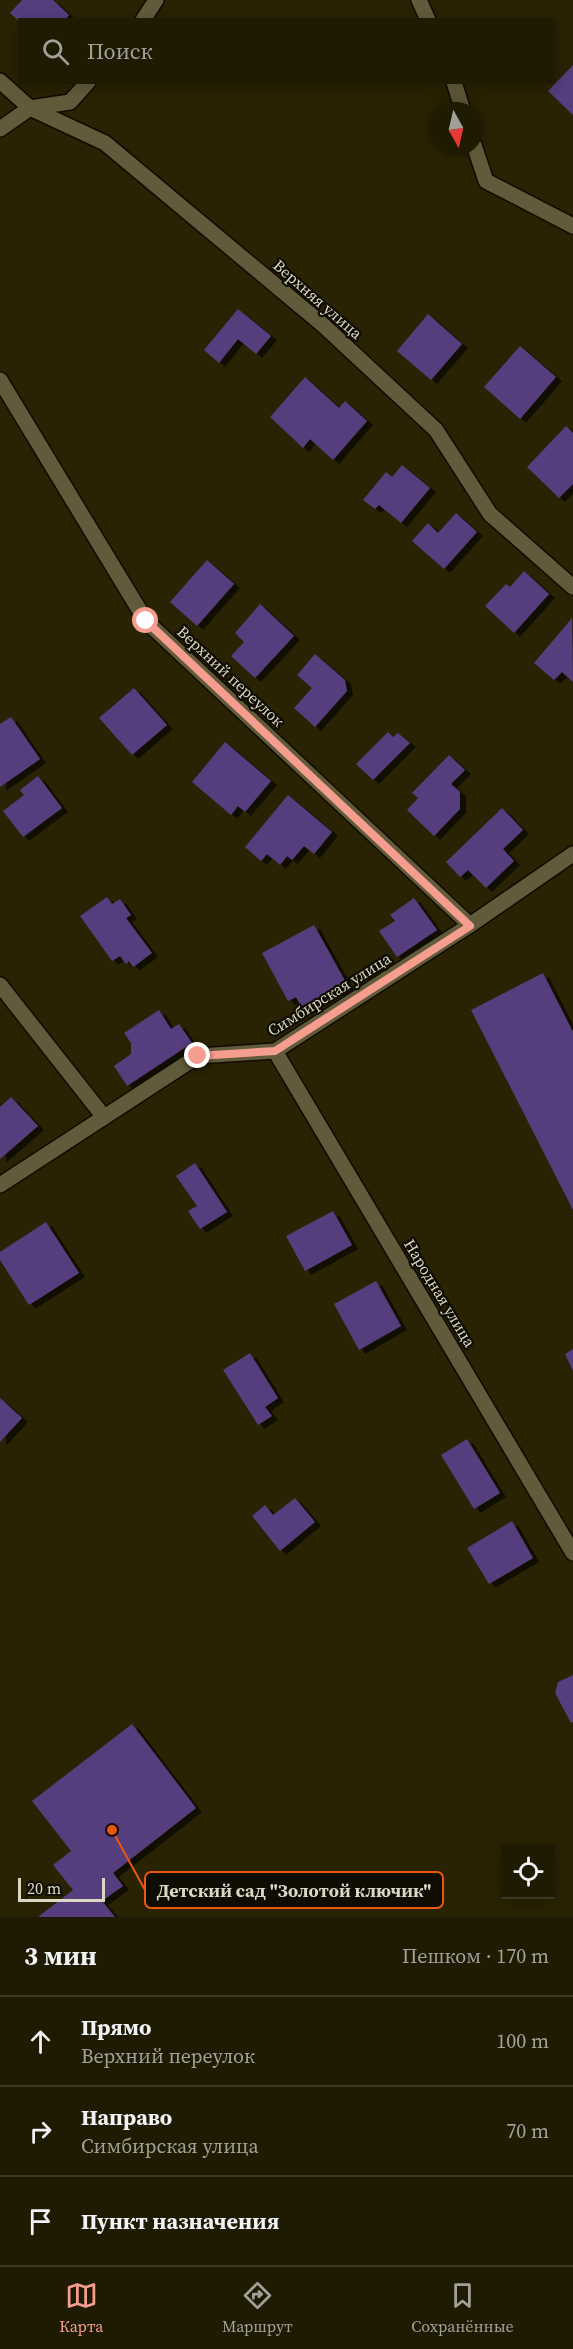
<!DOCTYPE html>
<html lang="ru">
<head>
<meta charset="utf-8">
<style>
  body { margin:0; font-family:"Source Serif 4",serif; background:#27230c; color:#f1f3f6 }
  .controls { position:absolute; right:18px; bottom:18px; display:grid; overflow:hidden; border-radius:0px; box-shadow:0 3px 15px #0003 }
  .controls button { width:54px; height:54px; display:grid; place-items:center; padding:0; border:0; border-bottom:2px solid #3c3824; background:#1f1a02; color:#f1f3f6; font:30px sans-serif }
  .compass { position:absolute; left:429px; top:102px; width:54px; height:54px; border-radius:50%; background:#1f1a02; box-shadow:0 3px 15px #0003; rotate:172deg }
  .scale { position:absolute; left:18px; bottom:15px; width:87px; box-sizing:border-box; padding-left:6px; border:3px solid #dbd7c5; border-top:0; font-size:16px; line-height:21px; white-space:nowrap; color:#dbd7c5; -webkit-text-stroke:4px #0f0c02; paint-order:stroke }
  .stop { position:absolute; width:18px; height:18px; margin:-14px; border:4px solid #f59d8e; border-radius:50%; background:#fff }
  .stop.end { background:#f59d8e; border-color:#fff; box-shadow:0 2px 6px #0008 }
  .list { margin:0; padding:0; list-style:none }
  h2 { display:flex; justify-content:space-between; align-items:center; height:78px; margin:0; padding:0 24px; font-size:26px }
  h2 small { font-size:20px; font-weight:400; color:#a1a199 }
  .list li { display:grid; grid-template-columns:39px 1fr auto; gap:18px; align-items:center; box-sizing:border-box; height:90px; padding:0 24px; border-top:2px solid #3c3824 }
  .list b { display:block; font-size:22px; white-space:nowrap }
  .list p { margin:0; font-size:20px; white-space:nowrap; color:#a1a199 }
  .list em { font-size:20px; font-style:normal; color:#a1a199 }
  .icon { flex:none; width:33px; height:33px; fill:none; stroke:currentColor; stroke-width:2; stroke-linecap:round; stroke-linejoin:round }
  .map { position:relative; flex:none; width:573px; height:1917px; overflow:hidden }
  .search { position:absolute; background:#1f1a02; box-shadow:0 3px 15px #0003; left:18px; right:18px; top:18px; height:66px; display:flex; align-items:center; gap:15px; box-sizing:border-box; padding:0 21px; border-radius:0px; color:#a1a199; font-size:22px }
  .sheet { height:348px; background:#1f1a02 }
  nav { display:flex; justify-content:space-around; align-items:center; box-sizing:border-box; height:84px; border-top:2px solid #3c3824; background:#1f1a02; font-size:16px; color:#a1a199 }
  nav a { display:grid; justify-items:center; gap:3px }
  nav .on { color:#f59d8e }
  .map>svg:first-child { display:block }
  .building { fill:#573d7d; filter:url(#shadow) }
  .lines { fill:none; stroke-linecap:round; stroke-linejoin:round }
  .minor-casing { stroke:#110b00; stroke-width:18 }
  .minor { stroke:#625b3b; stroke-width:15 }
  .route { stroke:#f59d8e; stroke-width:8 }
  .labels { text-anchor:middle; stroke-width:4.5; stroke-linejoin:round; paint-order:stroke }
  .street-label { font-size:16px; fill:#dbd7c5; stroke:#0f0c02 }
  .leader { fill:none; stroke:#e8590c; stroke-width:2 }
  .callout-dot { fill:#e8590c; stroke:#0f0c02; stroke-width:2 }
  .callout { fill:#0f0c02; stroke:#e8590c; stroke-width:2 }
  .callout-label { font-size:18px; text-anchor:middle; font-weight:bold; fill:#dbd7c5 }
</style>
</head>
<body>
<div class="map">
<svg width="573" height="1917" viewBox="0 0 573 1917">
  <defs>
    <filter id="shadow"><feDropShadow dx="6" dy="4" stdDeviation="0" flood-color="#0009"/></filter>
  </defs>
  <rect width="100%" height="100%" fill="#292203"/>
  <g class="building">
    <polygon points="22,0 53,0 69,15 65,20 20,20 20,22 10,13"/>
    <polygon points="573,65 573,115 548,91"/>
    <polygon points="238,309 271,336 256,354 238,339 219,363 204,350"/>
    <polygon points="428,314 462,344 431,380 397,351"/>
    <polygon points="520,346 556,377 520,419 484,387"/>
    <polygon points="305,377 339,408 345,401 367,421 333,460 310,439 303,448 270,417"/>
    <polygon points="566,426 573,433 573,484 559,498 527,467"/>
    <polygon points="402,465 430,488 401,523 379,505 375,509 363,500 386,472 392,477"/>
    <polygon points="456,513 477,532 444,569 412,541 428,523 438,533"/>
    <polygon points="207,560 234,584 197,626 170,602"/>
    <polygon points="524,571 549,594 514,633 485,606 506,584 510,587"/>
    <polygon points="260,604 294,636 255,678 231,656 244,642 235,633"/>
    <polygon points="572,618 573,682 562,672 554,680 534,663"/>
    <polygon points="315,654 345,680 347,691 315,727 294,708 312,688 297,675"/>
    <polygon points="134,688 167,725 132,755 99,718"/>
    <polygon points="11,717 40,759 0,787 0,724"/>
    <polygon points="388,732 393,737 398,733 410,743 373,780 356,764"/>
    <polygon points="225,742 271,781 245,812 238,806 231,815 192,782"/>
    <polygon points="449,755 465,770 451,784 460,792 460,809 434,836 407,810 418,798 412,793"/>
    <polygon points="38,776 62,808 23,837 3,811 24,795 20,790"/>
    <polygon points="288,795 332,832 314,854 304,846 292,860 287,856 280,865 267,854 261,861 245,847"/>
    <polygon points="502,808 523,830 503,849 514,861 486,888 468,870 460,877 446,862"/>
    <polygon points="107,897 112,904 120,899 131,915 126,918 152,953 133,967 129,961 126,964 120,956 112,961 80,916"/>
    <polygon points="414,898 437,930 397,957 379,931 395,921 390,915"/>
    <polygon points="314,925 348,986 303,1010 296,997 288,1001 262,953"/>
    <polygon points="543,973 573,1032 573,1210 471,1010"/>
    <polygon points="159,1010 171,1029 179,1024 192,1043 127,1086 114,1066 131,1054 131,1043 124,1033"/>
    <polygon points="11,1097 38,1126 0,1159 0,1107"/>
    <polygon points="195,1163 227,1212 200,1229 188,1211 197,1206 176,1176"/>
    <polygon points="333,1211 352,1245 305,1271 286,1236"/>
    <polygon points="46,1222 79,1273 29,1305 0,1260 0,1252"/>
    <polygon points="376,1281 401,1326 359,1350 334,1304"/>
    <polygon points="573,1349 573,1371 565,1354"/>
    <polygon points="250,1353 278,1398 265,1407 272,1416 258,1425 223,1370"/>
    <polygon points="0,1398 22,1418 0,1442"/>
    <polygon points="467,1439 500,1493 474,1509 441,1455"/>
    <polygon points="295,1498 315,1522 280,1551 252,1516 265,1505 273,1515"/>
    <polygon points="512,1521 533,1558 489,1584 467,1548"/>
    <polygon points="573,1675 573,1722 571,1723 555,1693 558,1682"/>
    <polygon points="132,1724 196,1808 113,1873 123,1886 102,1901 115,1917 38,1917 73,1890 53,1865 71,1851 32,1801"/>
  </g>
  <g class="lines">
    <defs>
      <g id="minor">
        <polyline points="419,0 428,20"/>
        <polyline points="143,20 156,0"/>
        <polyline points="0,81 30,108 105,143 323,325 436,430 490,514 573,587"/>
        <polyline points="454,82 463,111"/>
        <polyline points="0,129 30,108 70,102 88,82"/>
        <polyline points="474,145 486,181 573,226"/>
        <polyline points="0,380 146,621 470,925"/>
        <polyline points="0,985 104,1117"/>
        <polyline points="275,1051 573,1553"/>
        <polyline points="0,1185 198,1056 275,1051 470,925 573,854"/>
      </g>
    </defs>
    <use href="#minor" class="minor-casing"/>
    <use href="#minor" class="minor"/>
  </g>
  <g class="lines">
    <polyline class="route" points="146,621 470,926 275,1051 198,1056"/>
  </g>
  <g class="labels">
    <g class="street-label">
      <text transform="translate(318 299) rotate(41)" y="6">Верхняя улица</text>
      <text transform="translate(231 676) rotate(43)" y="6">Верхний переулок</text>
      <text transform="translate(329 994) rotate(-32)" y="6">Симбирская улица</text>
      <text transform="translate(440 1293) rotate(59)" y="6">Народная улица</text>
    </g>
  </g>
  <path class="leader" d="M112 1830L145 1890"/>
  <circle class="callout-dot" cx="112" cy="1830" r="6"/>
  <rect class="callout" x="145" y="1872" width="298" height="36" rx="6"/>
  <g class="callout-label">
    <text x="294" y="1897">Детский сад "Золотой ключик"</text>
  </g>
</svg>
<div class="controls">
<button><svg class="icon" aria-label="locate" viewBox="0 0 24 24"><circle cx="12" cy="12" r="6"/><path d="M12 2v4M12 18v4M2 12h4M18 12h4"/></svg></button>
</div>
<svg class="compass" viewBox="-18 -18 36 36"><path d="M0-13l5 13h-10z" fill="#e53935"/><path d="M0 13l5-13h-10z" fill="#a1a199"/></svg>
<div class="scale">20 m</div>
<div class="stop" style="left:146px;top:621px"></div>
<div class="stop end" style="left:198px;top:1056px"></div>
<div class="search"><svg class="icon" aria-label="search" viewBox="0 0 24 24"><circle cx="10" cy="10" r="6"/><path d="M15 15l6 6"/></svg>Поиск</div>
</div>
<section class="sheet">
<h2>3 мин<small>Пешком · 170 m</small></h2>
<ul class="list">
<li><svg class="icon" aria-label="ahead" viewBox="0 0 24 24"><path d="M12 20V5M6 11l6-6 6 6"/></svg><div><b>Прямо</b><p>Верхний переулок</p></div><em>100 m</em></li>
<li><svg class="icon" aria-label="right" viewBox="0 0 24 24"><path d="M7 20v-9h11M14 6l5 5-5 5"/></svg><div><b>Направо</b><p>Симбирская улица</p></div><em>70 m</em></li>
<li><svg class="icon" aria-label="arrive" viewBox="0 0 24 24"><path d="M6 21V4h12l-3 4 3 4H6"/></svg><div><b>Пункт назначения</b></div></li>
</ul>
</section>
<nav>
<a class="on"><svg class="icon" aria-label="map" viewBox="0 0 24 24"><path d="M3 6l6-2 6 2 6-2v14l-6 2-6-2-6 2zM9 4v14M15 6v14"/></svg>Карта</a>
<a><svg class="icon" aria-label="directions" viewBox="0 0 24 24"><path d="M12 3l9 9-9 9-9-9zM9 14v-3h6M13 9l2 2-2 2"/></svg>Маршрут</a>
<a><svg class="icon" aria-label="saved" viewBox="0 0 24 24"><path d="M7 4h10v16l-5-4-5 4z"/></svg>Сохранённые</a>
</nav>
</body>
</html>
